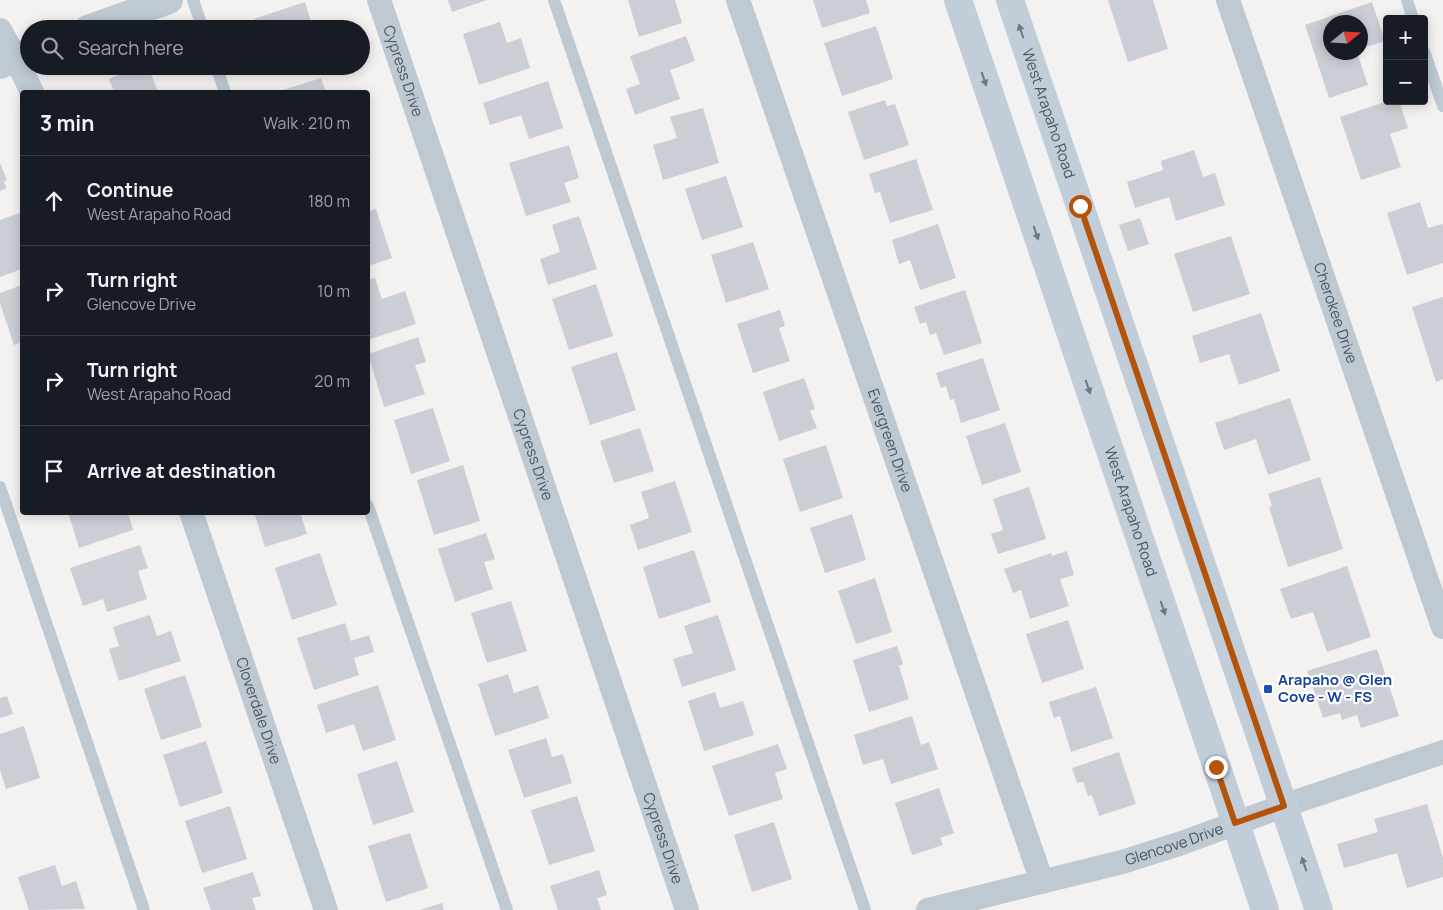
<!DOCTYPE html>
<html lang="en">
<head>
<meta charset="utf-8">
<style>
  body { margin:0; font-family:Manrope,sans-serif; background:#20242c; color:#f1f3f6 }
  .controls { position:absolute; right:15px; top:15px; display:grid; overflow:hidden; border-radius:5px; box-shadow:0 2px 12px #0003 }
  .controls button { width:45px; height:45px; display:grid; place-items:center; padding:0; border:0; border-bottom:1px solid #363941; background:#171b24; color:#f1f3f6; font:25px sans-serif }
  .compass { position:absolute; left:1323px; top:15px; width:45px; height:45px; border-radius:50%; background:#171b24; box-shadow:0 2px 12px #0003; rotate:72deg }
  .stop { position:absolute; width:15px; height:15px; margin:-11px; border:4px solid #b45309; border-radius:50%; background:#fff }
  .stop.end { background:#b45309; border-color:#fff; box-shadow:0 1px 5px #0008 }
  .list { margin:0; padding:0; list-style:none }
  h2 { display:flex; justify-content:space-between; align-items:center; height:65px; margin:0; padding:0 20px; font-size:21px }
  h2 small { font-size:16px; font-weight:400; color:#9ea1a6 }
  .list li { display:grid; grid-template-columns:32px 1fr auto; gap:15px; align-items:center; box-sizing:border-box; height:90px; padding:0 20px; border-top:1px solid #363941 }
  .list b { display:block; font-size:19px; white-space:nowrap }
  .list p { margin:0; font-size:16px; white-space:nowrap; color:#9ea1a6 }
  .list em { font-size:16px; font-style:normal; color:#9ea1a6 }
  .icon { flex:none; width:28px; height:28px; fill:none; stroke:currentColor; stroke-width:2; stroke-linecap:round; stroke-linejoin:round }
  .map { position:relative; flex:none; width:1443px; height:910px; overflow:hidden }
  .search { position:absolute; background:#171b24; box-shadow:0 2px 12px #0003; left:20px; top:20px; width:350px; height:55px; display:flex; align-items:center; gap:12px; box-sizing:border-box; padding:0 18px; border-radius:28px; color:#9ea1a6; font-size:19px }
  .panel { position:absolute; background:#171b24; box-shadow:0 2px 12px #0003; left:20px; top:90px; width:350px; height:425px; border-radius:5px }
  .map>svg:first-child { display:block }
  .building { fill:#cbced4 }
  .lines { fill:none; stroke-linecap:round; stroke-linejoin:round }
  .service { stroke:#bec9d2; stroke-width:12 }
  .minor { stroke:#bec9d2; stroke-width:24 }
  .tertiary { stroke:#bec9d2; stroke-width:28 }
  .secondary { stroke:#c1cdd9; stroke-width:28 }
  .oneway { fill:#6c7985 }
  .route { stroke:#b45309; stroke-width:6 }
  .transit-dot { fill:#1a4fb4; stroke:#fff; stroke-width:2 }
  .labels { text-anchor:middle; stroke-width:4.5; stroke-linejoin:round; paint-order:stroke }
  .street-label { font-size:15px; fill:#475561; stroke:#fff }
  .transit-label { font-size:15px; font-weight:bold; fill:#164399; stroke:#fff; text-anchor:start }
</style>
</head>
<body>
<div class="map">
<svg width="1443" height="910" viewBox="0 0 1443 910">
  <rect width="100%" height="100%" fill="#f4f1f1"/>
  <g class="building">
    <polygon points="448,0 487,0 452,12"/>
    <polygon points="628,0 675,0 682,23 639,37"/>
    <polygon points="813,0 866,0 870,13 822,28"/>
    <polygon points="1108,0 1153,0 1168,49 1128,62"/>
    <polygon points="305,2 313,28 257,29 254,19"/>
    <polygon points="1372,2 1385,41 1360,49 1360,22 1330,22 1330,52 1357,52 1368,85 1329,98 1305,25"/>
    <polygon points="500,22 507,43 521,38 530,68 479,85 463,34"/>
    <polygon points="876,26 893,79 842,96 824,43"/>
    <polygon points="686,36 695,61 670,70 680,99 635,115 626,89 640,84 630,56"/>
    <polygon points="140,66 148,66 158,92 114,92 109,79"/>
    <polygon points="321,78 326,92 283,92 283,90"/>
    <polygon points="548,81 563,128 529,139 521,115 490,125 483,103"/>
    <polygon points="885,100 887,106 895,104 909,145 864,160 848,112"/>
    <polygon points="1388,101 1399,101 1408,128 1390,134 1401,167 1361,180 1340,117"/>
    <polygon points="703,108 719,163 663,180 653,145 677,138 670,117"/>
    <polygon points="569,145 579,178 564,183 571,202 526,216 509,163"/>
    <polygon points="1194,150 1203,177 1215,173 1225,205 1176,221 1169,197 1135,208 1127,182 1163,170 1161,161"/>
    <polygon points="916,159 933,210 890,223 880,192 875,193 869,174"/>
    <polygon points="0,163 7,180 4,182 7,188 0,191"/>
    <polygon points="726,176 743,227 702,240 685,189"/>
    <polygon points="1420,202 1428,228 1443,224 1443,263 1407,275 1387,213"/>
    <polygon points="376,209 392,258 368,266 368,212"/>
    <polygon points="22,212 22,269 0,277 0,220"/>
    <polygon points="579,216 597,269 548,285 540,259 560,252 552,225"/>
    <polygon points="1140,218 1149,244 1128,251 1119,225"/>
    <polygon points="938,224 956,278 920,290 910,260 899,264 892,240"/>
    <polygon points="1231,236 1250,294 1193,312 1174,254"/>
    <polygon points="753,242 769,289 726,303 711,255"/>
    <polygon points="375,278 382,299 405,291 416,324 368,340 368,280"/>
    <polygon points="596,284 613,336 569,350 552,299"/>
    <polygon points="22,285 22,342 14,345 0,303 0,293"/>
    <polygon points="965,290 982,343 944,355 936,333 930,335 926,322 920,324 914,307"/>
    <polygon points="1443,297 1443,379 1436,382 1412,307"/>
    <polygon points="780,310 785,326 779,328 790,361 753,373 737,324"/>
    <polygon points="1261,313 1280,371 1239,385 1229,354 1200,363 1192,336"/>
    <polygon points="418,337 426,362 415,365 425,394 384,407 368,354"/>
    <polygon points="617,352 636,410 590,425 571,367"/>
    <polygon points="983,358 1000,410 961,423 954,399 950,400 946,386 941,388 936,373"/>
    <polygon points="804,378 815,409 810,411 817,428 779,441 763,392"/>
    <polygon points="1290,398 1311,460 1268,475 1256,439 1224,450 1215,423"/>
    <polygon points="433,408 450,461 411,474 394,420"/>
    <polygon points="1005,423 1021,472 982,485 966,436"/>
    <polygon points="640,428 654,471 614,483 600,441"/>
    <polygon points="826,445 843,498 800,512 783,459"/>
    <polygon points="463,465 480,521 434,535 417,480"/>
    <polygon points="1320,477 1343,549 1288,567 1269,507 1272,506 1268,494"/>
    <polygon points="675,481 692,532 638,550 630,525 649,518 641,492"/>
    <polygon points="1029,487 1046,539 998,554 991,534 1003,530 993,499"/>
    <polygon points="68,512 128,512 133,530 79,548"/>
    <polygon points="254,512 300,512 307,534 265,547"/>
    <polygon points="852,514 866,560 825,573 810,528"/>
    <polygon points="486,533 495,559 484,562 493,589 455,602 438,549"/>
    <polygon points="140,545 148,568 138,571 147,599 107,612 103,599 83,606 70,568"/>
    <polygon points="694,550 711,602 659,619 643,567"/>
    <polygon points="1067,551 1074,575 1060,579 1069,606 1030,619 1021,590 1013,593 1004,569 1051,553 1052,556"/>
    <polygon points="320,553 337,605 292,620 275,568"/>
    <polygon points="1347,566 1371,637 1327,652 1313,612 1291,619 1280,589"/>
    <polygon points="875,578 892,632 856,644 838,591"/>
    <polygon points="511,601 527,651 487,663 471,613"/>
    <polygon points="150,615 157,636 171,631 181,661 119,681 109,649 119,646 113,627"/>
    <polygon points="718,615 736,670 682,687 673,659 693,653 684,626"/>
    <polygon points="1068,620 1084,669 1042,683 1026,634"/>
    <polygon points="345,623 351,641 369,635 374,652 354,658 359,675 314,690 297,638"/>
    <polygon points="897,646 903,664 899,666 909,699 869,712 853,660"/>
    <polygon points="1377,649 1399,716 1361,728 1357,715 1342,720 1340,713 1323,718 1307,671"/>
    <polygon points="508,674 514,693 538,685 549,718 495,736 478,684"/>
    <polygon points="185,675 202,727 161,740 144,689"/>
    <polygon points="378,685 396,740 363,751 354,724 326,733 317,705"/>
    <polygon points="1096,687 1113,738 1071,752 1060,716 1054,718 1049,702"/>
    <polygon points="715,692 720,708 743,701 754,735 704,751 688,701"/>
    <polygon points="7,696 13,714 0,718 0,698"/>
    <polygon points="912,716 921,745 929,742 938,769 891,784 883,759 863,765 854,735"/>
    <polygon points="24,726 40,778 6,789 0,770 0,734"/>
    <polygon points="546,738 552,757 563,754 572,783 524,798 508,750"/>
    <polygon points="206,741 223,793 180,807 163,755"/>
    <polygon points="778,744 787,769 775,773 783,799 729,816 712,766"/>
    <polygon points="1119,752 1136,804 1099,816 1092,795 1088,796 1083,782 1077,783 1072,768"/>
    <polygon points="397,761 414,812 373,825 357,774"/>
    <polygon points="939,788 954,833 940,838 943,845 912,855 895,803"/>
    <polygon points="577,796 595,851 549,865 531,810"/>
    <polygon points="1427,804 1443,858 1443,877 1407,888 1397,853 1344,868 1337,844 1378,832 1374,819"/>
    <polygon points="230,806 247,859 202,873 185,821"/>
    <polygon points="774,822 792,879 752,892 734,835"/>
    <polygon points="410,833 428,888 386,902 368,846"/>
    <polygon points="55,865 62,886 76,881 85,909 29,910 18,877"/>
    <polygon points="599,870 607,895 597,898 601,910 558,910 550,886"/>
    <polygon points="253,872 261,896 252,898 256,910 211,910 203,888"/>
    <polygon points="442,903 444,910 420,910"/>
  </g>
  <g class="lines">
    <g class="service">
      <polyline points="193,0 203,29"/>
      <polyline points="554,0 865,910"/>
      <polyline points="1407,0 1413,19"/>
      <polyline points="1424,51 1443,106"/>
      <polyline points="216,66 225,92"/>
      <polyline points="0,487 144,910"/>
      <polyline points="368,506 507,910"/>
    </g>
    <g class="minor">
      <path id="s1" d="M379,0L687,910"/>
      <path id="s2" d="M738,0L1042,882"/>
      <path id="s3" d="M1228,0L1443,627"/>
      <polyline points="0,30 15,57 32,92"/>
      <path id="s4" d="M191,512L326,910"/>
      <path id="s5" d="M928,910L1122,862L1179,844L1283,806L1443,752"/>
    </g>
    <g class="tertiary">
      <polyline points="88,29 169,0"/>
      <polyline points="0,65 29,52"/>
    </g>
    <g class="secondary">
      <path id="s6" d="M958,0L1265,910"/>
      <path id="s7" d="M1010,0L1319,910"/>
    </g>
  </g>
  <defs><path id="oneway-solid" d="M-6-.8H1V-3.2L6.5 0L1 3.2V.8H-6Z" transform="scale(1.25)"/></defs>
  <g class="oneway">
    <use href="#oneway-solid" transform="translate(1021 31) rotate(-109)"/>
    <use href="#oneway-solid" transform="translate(984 79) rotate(71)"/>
    <use href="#oneway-solid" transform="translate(1036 233) rotate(71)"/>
    <use href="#oneway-solid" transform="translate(1088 387) rotate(71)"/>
    <use href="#oneway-solid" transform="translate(1163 608) rotate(71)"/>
    <use href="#oneway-solid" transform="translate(1304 864) rotate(-109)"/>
  </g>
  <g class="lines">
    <polyline class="route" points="1080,206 1284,806 1235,823 1216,767"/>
  </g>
  <rect class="transit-dot" x="1263" y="684" width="10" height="10" rx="2.5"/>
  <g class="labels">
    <g class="street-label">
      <text dy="5" stroke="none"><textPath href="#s1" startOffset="75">Cypress Drive</textPath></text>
      <text dy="5" stroke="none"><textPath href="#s7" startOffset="120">West Arapaho Road</textPath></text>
      <text dy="5" stroke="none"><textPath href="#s3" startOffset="331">Cherokee Drive</textPath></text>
      <text dy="5" stroke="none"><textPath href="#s2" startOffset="466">Evergreen Drive</textPath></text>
      <text dy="5" stroke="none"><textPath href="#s1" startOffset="480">Cypress Drive</textPath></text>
      <text dy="5" stroke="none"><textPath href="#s6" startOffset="540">West Arapaho Road</textPath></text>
      <text dy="5" stroke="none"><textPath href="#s4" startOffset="210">Cloverdale Drive</textPath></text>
      <text dy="5" stroke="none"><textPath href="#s1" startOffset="885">Cypress Drive</textPath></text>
      <text dy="5" stroke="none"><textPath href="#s5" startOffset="255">Glencove Drive</textPath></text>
    </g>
    <g class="transit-label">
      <text x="1278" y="685">Arapaho @ Glen<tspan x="1278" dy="17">Cove - W - FS</tspan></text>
    </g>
  </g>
</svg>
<div class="controls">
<button>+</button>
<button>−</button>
</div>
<svg class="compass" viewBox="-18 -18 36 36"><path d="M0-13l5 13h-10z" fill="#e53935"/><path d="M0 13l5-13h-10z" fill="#9ea1a6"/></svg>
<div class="stop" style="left:1080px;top:206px"></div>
<div class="stop end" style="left:1216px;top:767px"></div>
<div class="search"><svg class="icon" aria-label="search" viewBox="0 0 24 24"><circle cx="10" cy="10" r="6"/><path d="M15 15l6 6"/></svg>Search here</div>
<section class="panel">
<h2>3 min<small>Walk · 210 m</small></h2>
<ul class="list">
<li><svg class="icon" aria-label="ahead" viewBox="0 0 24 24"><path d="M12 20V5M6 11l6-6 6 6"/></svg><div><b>Continue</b><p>West Arapaho Road</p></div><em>180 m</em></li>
<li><svg class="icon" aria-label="right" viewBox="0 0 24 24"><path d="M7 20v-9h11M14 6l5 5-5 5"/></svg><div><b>Turn right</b><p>Glencove Drive</p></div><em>10 m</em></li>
<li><svg class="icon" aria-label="right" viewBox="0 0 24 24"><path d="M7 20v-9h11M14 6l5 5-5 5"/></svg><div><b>Turn right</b><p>West Arapaho Road</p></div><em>20 m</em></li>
<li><svg class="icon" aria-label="arrive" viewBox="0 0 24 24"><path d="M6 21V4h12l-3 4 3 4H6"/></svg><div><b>Arrive at destination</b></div></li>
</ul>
</section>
</div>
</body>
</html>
